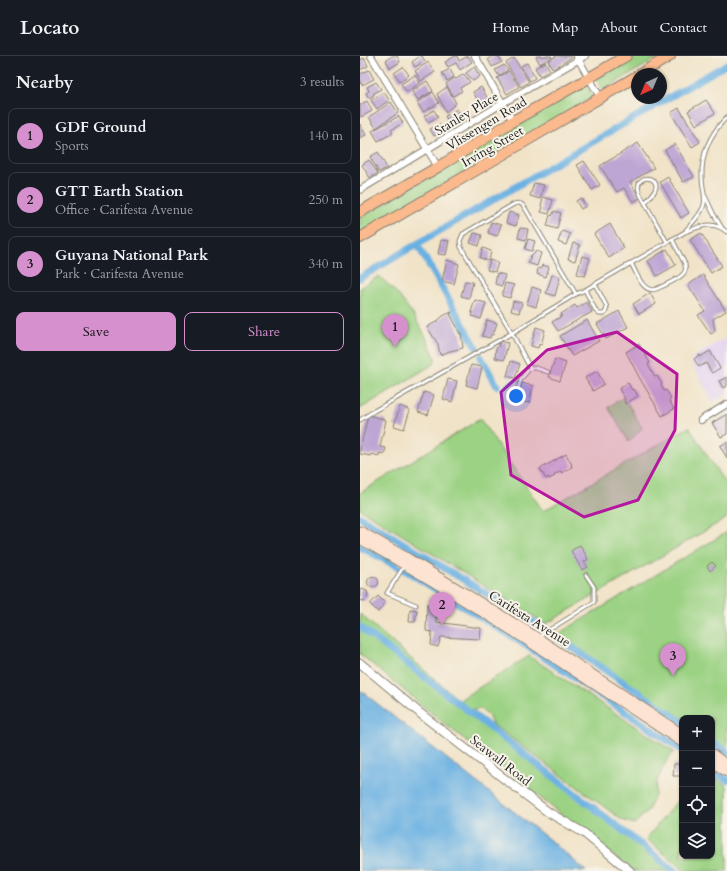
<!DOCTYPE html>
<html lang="en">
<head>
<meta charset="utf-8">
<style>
  body { margin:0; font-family:Cardo,serif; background:#20242c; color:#f1f3f6 }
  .controls { position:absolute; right:12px; bottom:12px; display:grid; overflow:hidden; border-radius:8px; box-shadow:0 1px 3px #0004 }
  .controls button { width:36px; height:36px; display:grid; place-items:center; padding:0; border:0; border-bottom:1px solid #363941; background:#171b24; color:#f1f3f6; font:20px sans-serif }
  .compass { position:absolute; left:271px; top:12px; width:36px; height:36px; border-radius:50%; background:#171b24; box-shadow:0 1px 3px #0004; rotate:224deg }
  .you { position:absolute; left:156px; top:340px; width:14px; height:14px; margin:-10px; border:3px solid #fff; border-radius:50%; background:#1a73e8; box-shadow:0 0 0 6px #1a73e833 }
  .badge { display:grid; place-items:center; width:26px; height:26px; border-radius:50%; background:#d690ce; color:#111; font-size:13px; font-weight:700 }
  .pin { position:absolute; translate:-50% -33px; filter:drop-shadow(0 1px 2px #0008) }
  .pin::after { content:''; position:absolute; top:21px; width:14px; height:12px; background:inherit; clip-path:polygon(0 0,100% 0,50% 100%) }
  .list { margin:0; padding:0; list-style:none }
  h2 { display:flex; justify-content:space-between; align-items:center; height:52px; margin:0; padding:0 16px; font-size:17px }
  h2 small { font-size:13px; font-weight:400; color:#9ea1a6 }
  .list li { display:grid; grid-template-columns:26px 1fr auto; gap:12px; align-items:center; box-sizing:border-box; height:56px; margin:0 8px 8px; padding:0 8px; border:1px solid #363941; border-radius:8px }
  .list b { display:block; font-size:15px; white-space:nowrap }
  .list p { margin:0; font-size:13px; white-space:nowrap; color:#9ea1a6 }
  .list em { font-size:13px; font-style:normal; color:#9ea1a6 }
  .actions { display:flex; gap:8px; padding:12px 16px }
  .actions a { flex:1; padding:9px 0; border:1px solid #d690ce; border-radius:8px; text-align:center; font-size:14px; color:#d690ce }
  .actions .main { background:#d690ce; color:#111 }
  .icon { flex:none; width:22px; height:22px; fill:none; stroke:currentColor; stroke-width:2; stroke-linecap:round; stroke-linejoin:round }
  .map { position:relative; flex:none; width:367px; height:815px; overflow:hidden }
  header { display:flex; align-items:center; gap:24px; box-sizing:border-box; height:56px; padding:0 20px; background:#171b24; border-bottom:1px solid #363941 }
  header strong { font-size:19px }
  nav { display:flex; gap:22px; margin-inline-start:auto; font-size:14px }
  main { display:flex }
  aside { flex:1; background:#171b24 }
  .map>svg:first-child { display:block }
  .built { fill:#e3d3f2 }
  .green { fill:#9bd283; stroke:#5c7750 }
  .water { fill:#6bb1e2; stroke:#44667f }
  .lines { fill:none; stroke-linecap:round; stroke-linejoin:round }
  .canal { stroke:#6bb1e2; stroke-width:7 }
  .building { fill:#bea6d4 }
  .service-casing { stroke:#868072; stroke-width:5 }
  .minor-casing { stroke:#868072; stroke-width:8 }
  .tertiary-casing { stroke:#868072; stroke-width:10 }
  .secondary-casing { stroke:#868072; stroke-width:11 }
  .primary-casing { stroke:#868072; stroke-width:12 }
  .service { stroke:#fff; stroke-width:3 }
  .minor { stroke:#fff; stroke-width:6 }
  .tertiary { stroke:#fff; stroke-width:8 }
  .secondary { stroke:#fde3d1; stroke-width:9 }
  .primary { stroke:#fbba8d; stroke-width:10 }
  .marked { fill:#b5179e; fill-opacity:0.2; stroke:#b5179e; stroke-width:3; stroke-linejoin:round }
  .labels { text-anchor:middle; stroke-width:4; stroke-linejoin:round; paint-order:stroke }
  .street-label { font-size:13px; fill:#1c1c1c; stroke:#f7f3e8 }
</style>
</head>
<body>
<header>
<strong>Locato</strong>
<nav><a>Home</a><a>Map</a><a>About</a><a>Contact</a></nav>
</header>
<main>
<aside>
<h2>Nearby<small>3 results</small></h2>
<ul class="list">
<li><span class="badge">1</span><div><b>GDF Ground</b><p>Sports</p></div><em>140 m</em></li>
<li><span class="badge">2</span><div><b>GTT Earth Station</b><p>Office · Carifesta Avenue</p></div><em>250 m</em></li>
<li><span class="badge">3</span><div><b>Guyana National Park</b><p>Park · Carifesta Avenue</p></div><em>340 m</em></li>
</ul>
<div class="actions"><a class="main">Save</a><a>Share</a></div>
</aside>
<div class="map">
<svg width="367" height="815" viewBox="0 0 367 815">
  <rect width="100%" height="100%" fill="#f7f3e8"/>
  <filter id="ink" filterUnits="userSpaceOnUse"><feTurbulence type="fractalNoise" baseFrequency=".025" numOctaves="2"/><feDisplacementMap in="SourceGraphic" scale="8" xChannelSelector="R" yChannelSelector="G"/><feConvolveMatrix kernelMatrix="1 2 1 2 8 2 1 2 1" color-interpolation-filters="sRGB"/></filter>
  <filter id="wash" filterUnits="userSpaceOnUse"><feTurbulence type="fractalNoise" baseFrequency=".012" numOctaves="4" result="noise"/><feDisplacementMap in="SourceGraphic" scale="16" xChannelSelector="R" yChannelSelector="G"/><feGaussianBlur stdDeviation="0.9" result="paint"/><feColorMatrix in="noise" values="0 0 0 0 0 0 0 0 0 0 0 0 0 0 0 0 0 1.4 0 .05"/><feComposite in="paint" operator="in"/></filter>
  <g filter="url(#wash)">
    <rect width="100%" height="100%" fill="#f1e3c8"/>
    <polygon class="built" points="367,281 367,338 353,346 330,303"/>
    <g class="green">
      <polygon points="276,0 301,0 243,34 236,23"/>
      <polygon points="226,29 233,41 0,177 0,162"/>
      <polygon points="19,220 36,236 52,257 66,281 75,301 75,307 0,353 0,232"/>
      <polygon points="264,341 282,372 269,386 248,351"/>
      <polygon points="120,363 183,455 329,371 367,430 367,462 186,568 0,453 0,437"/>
      <polygon points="367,476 367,694 352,684 352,662 322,662 322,663 198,578"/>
      <polygon points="0,558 88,635 103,647 101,643 169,600 314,696 307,704 297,724 295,739 288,755 274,768 262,764 132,668 128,659 121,653 112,654 259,768 318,815 273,815 173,736 86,669 0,598"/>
      <polygon points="352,720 367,730 367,815 326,815 286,783 322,739 322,800 352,800"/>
    </g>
    <polygon class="water" points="0,634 191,785 226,815 0,815"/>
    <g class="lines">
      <g class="canal">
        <polyline points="0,222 57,188"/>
        <polyline points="116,291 57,188 367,8"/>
        <polyline points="121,301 137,330"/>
        <polyline points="0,461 185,573 322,666"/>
        <polyline points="0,491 48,516 170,592 322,694"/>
        <polyline points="0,571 315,815"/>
        <polyline points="352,686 367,696"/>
        <polyline points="352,714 367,724"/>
      </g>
    </g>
    <g id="blocks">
      <g class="building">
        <polygon points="32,0 37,0 40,6 30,12 26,4"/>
        <polygon points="60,0 62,0 65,5 55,11 52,6"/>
        <polygon points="95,0 97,0 99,5 108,0 112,6 100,14 96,7 88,11 85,6"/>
        <polygon points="134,0 138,0 142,6 132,11 128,3"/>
        <polygon points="178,0 191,0 192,1 180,8 176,1"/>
        <polygon points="196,0 211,0 212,1 193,13 188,5"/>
        <polygon points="4,2 8,10 0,14 0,4"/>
        <polygon points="154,2 169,26 161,31 146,7"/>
        <polygon points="68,6 75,16 61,25 55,15"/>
        <polygon points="185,6 190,14 180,20 175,12"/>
        <polygon points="167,7 175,22 170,25 161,10"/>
        <polygon points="144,9 148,14 139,20 135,14"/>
        <polygon points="43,11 49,19 40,25 34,17"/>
        <polygon points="114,11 120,20 113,25 106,17"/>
        <polygon points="90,13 94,21 87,25 82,17"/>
        <polygon points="9,14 14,23 2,29 0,26 0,18"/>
        <polygon points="149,15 159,31 147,38 137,22"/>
        <polygon points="104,18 110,26 100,32 102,35 93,40 86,28 94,22 96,23"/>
        <polygon points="55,19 60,27 47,36 41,28"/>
        <polygon points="67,25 73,35 58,44 52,35"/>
        <polygon points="16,26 21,33 13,38 14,39 9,42 6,37 9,35 7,31"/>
        <polygon points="87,31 96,47 86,56 77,38"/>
        <polygon points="121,31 128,43 124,46 125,48 121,50 113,36"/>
        <polygon points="24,36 29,44 17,53 11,44"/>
        <polygon points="73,36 79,47 63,56 57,46"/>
        <polygon points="346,44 355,57 336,69 328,55"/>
        <polygon points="7,45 12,55 1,61 0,59 0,49"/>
        <polygon points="31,46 38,57 16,72 9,61"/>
        <polygon points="319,52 340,86 332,91 311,57"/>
        <polygon points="97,53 102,62 90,69 85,60"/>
        <polygon points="74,54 78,61 68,66 64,60"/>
        <polygon points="39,60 43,67 31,74 33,77 18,85 12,75"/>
        <polygon points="0,68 6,79 0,82"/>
        <polygon points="80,68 84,75 74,80 70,73"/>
        <polygon points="278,87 294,112 270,126 280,142 273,146 264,132 257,136 240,110"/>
        <polygon points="315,88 334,121 323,126 305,94"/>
        <polygon points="18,96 27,112 19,116 10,101"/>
        <polygon points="9,104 18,117 10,122 2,109"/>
        <polygon points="224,105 240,129 232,134 217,109"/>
        <polygon points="308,121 329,157 321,162 300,126"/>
        <polygon points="174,127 184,129 180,143 170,140"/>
        <polygon points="183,141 193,144 189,158 181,156 183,151 181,150"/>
        <polygon points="221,142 226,150 221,153 216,145"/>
        <polygon points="194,155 201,157 197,173 187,170 190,159 192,160"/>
        <polygon points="149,156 159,159 156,170 146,167"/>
        <polygon points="131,166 141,169 137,180 128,177"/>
        <polygon points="250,168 264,192 249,202 234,178"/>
        <polygon points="160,172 168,173 166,184 158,182"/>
        <polygon points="202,175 210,178 206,189 198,186"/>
        <polygon points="114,177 122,179 119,190 110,187"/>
        <polygon points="341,177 362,210 351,217 330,184"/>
        <polygon points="168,183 175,185 172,195 165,193"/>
        <polygon points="81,184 89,185 86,199 78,198"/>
        <polygon points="213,187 220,189 215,205 208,203"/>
        <polygon points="123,192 131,195 129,205 120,202"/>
        <polygon points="307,193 316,209 297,220 288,205"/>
        <polygon points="176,195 181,197 177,210 168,207 171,199 174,198"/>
        <polygon points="222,200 230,202 225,220 217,218"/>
        <polygon points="87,204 99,208 94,228 82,225"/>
        <polygon points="130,204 138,207 135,216 127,214"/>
        <polygon points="182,209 189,211 186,221 177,218 178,212 181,213"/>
        <polygon points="137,217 145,219 142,230 135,228"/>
        <polygon points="192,219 200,221 195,240 186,237"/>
        <polygon points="343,219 366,255 353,263 355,275 351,278 338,259 345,255 328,229"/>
        <polygon points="105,225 113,226 109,242 101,240"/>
        <polygon points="145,227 154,229 150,242 142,240"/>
        <polygon points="172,231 181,234 176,251 167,248"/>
        <polygon points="290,237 296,248 279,258 273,248"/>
        <polygon points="115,244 126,247 121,263 112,260 113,257 111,256"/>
        <polygon points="153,245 162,247 159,257 151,255"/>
        <polygon points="227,246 232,256 198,275 192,266 202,260 201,258 215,249 217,252"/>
        <polygon points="259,255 268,271 246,283 237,268"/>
        <polygon points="91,256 92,257 90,258 97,271 100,278 101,277 103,292 90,295 80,299 78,288 67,271 76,266 83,260"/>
        <polygon points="127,264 137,267 133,279 131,278 130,282 122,280"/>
        <polygon points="227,264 239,285 212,300 200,280"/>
        <polygon points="176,271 185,274 181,289 179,288 178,292 171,290"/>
        <polygon points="140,285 148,287 144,304 135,302 136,292 138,291"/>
        <polygon points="279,288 290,307 288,308 295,321 297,320 302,328 301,329 304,335 306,334 311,342 309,344 314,353 302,360 279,321 266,296"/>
        <polygon points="350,295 360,312 352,317 346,307 339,311 334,303 340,299 340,301"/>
        <polygon points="195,303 206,307 200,325 189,321"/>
        <polygon points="151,305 160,308 155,322 147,320"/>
        <polygon points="111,309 122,311 117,332 106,329"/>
        <polygon points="237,315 244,328 233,335 225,322"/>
        <polygon points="367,321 367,330 363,332 359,325"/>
        <polygon points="88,323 97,325 92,346 83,343"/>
        <polygon points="162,327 173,330 169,347 158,345"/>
        <polygon points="268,327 272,334 274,333 278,340 265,348 264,341 259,333"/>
        <polygon points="64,336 74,339 68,359 58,356"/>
        <polygon points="40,350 50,354 44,373 34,370"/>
        <polygon points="367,358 367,378 361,381 352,367"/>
        <polygon points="8,359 26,364 20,391 26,392 24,398 19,397 19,400 11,398 11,400 0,398 0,394"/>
        <polygon points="367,386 367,402 360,390"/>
        <polygon points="206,398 212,409 211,409 212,411 202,417 201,415 194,419 195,420 189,423 188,421 186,423 180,413"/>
        <polygon points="220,489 228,503 224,506 228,511 222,514 211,495"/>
        <polygon points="352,506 356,510 350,515 347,510"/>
        <circle cx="13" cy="526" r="5.5"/>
        <polygon points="2,533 7,535 8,539 7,542 4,545 0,544 0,534"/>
        <polygon points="18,540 25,547 18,556 10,548"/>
        <polygon points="67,548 77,551 76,566 121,572 120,583 81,581 78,591 71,589 72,576 66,575"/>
        <polygon points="50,553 57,554 55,566 49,566"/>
        <polygon points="314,708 322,708 322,720 313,720"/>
      </g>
    </g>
  </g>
  <g filter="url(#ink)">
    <use href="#blocks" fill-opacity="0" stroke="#868072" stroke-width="1"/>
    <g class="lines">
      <defs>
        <g id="service">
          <polyline points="345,140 353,157 362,172"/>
          <path d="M285,147C288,143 293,139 295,134C302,118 269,117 281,140L307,186"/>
          <path d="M326,174C332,167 341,159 344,149C346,140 342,131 342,121C341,97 350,78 367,61"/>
          <path d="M271,207C276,216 283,238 296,233C303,230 323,222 325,215C326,213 325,211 325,208L312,183"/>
          <polyline points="225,234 236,255 239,258 244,258 246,255 247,251 235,228"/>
          <path d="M170,312L152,277L101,191L100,185L103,178L154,148C159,146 162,147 165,152L216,238"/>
          <polyline points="170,312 176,312 188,316"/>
          <polyline points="156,340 161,323 170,312"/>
          <path d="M0,364L14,355L152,277L216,238L225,234L325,176C342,170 352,164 367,176"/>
          <polyline points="44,510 27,537 56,549"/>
          <polyline points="178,581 234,546 234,531 226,519"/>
        </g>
        <g id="minor">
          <polyline points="11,0 78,111"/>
          <polyline points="115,0 153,65"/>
          <polyline points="217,1 240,41"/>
          <polyline points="0,134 143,47 225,0"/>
          <polyline points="341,364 367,348"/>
        </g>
        <polyline id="tertiary" points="0,607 61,658 142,721 188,756 224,777 270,815"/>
        <g id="secondary">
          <polyline points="0,475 49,503 170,577 322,678"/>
          <path d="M0,483C111,545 216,616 322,686"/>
          <polyline points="352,698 367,709"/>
          <polyline points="352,706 367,716"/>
        </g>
        <g id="primary">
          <polyline points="280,18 310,0"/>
          <polyline points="0,156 78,111 153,65 229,22 266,0"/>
          <polyline points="0,182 277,20"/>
        </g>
      </defs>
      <use href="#service" class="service-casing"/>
      <use href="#minor" class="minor-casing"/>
      <use href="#tertiary" class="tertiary-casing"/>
      <use href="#secondary" class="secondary-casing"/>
      <use href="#primary" class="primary-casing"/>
      <use href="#service" class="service"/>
      <use href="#minor" class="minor"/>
      <use href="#tertiary" class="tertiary"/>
      <use href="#secondary" class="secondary"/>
      <use href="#primary" class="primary"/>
    </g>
  </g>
  <path class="marked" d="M257,276L317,318L315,374L278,444L224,461L151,419L141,336L187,294Z"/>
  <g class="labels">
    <g class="street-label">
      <text transform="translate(106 57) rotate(-31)" y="5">Stanley Place</text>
      <text transform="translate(126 67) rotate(-31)" y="5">Vlissengen Road</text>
      <text transform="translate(132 90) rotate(-30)" y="5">Irving Street</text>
      <text transform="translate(170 562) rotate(32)" y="5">Carifesta Avenue</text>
      <text transform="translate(141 704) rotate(38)" y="5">Seawall Road</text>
    </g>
  </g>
</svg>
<div class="controls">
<button>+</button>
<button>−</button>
<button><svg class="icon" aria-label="locate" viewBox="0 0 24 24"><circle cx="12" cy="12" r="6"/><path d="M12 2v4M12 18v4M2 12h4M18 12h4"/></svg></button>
<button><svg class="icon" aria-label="layers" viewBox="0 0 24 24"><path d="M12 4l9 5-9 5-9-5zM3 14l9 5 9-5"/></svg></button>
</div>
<svg class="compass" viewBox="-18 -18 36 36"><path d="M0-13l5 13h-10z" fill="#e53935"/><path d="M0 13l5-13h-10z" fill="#9ea1a6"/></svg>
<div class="you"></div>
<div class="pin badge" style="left:35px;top:291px">1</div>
<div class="pin badge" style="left:82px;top:569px">2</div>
<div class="pin badge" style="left:313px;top:620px">3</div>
</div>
</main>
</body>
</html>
